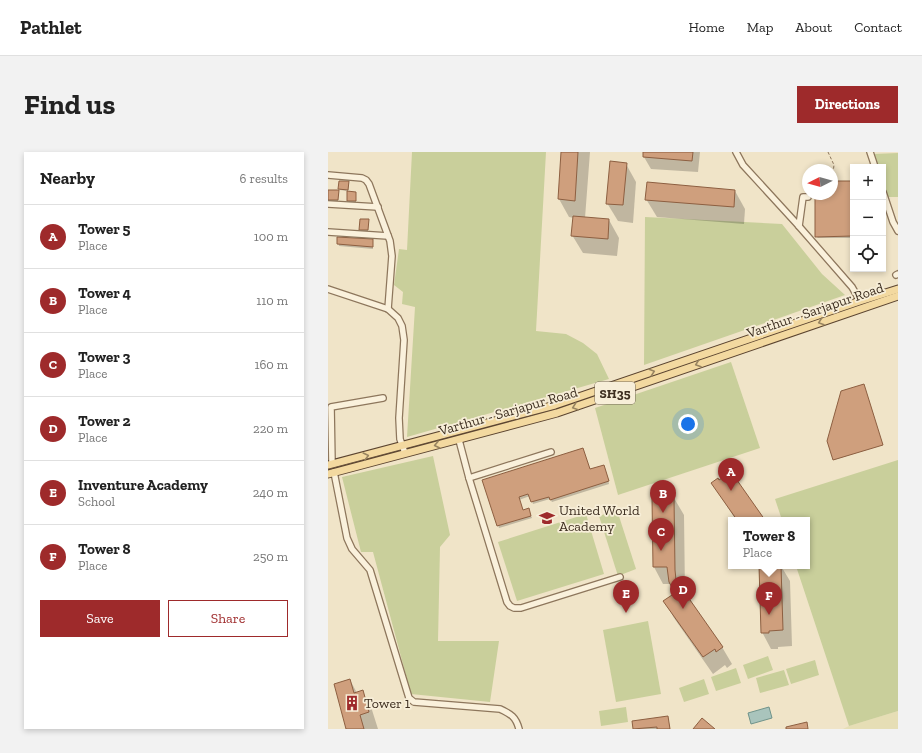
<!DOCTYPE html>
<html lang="en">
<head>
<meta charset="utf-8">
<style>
  body { margin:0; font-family:"Zilla Slab",serif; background:#f2f2f2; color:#222 }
  .controls { position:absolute; right:12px; top:12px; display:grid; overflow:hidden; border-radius:0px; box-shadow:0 2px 6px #0003 }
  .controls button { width:36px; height:36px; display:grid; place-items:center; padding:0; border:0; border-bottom:1px solid #e0e0e0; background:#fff; color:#222; font:20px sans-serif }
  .compass { position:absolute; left:474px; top:12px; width:36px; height:36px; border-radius:50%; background:#fff; box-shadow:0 2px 6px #0003; rotate:264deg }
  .you { position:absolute; left:360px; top:272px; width:14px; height:14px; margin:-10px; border:3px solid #fff; border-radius:50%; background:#1a73e8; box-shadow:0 0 0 6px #1a73e833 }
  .badge { display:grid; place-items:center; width:26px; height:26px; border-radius:50%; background:#9e2a2b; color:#fff; font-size:13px; font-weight:700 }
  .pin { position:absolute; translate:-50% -33px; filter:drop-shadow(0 1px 2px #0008) }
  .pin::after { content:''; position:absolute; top:21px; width:14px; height:12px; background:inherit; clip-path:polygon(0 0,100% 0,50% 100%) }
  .popup { position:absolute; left:400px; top:365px; width:82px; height:52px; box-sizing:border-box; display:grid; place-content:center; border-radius:0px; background:#fff; filter:drop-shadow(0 1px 3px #0005); font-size:13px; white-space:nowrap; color:#767676 }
  .popup b { font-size:15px; color:#222 }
  .popup::after { content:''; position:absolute; left:50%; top:100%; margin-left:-8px; border:8px solid transparent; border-top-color:#fff }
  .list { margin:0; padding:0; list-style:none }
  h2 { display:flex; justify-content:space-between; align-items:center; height:52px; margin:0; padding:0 16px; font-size:17px }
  h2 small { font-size:13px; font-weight:400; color:#767676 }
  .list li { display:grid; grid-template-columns:26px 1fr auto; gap:12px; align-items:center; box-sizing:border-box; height:64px; padding:0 16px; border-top:1px solid #e0e0e0 }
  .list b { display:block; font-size:15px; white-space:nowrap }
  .list p { margin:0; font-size:13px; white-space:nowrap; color:#767676 }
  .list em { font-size:13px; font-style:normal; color:#767676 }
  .actions { display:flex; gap:8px; padding:12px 16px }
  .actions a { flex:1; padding:9px 0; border:1px solid #9e2a2b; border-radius:0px; text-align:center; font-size:14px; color:#9e2a2b }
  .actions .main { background:#9e2a2b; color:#fff }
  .icon { flex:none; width:22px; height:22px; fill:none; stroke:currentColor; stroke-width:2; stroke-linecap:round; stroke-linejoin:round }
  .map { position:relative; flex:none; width:570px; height:577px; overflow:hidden; border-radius:0px }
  header { display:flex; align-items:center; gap:24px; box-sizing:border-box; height:56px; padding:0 20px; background:#fff; border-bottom:1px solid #e0e0e0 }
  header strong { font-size:19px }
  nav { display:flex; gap:22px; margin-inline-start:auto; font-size:14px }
  .intro { display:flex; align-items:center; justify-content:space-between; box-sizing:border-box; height:96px; padding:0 24px }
  h1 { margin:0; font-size:28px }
  .button { padding:10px 18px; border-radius:0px; background:#9e2a2b; color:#fff; font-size:14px; font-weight:700 }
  main { display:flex; gap:24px; padding:0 24px }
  aside { flex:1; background:#fff; border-radius:0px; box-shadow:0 2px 6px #0003 }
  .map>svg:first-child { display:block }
  .farmland { fill:#e6deb5 }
  .green { fill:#c9cf9b }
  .water { fill:#a9c4bc; stroke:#6f938a }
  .shadow { fill:#0003 }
  .building { fill:#cf9f7d; stroke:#8d5f41 }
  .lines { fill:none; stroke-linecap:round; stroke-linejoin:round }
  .minor-casing { stroke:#8d765c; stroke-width:8 }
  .major-casing { stroke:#5b4430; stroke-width:9 }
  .path { stroke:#8d765c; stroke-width:1; stroke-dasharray:3 2; stroke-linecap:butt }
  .minor { stroke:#faf1dc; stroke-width:5.5 }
  .major { stroke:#f3d9a0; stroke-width:7 }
  .oneway { stroke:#988460 }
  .labels { text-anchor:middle; stroke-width:3.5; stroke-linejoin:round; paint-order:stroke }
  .shield { fill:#f7eed8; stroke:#756857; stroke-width:1 }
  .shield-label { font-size:13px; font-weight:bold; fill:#3d2e20 }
  .street-label { font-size:14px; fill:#3d2e20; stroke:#f7eed8 }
  .poi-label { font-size:14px; fill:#3d2e20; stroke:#f7eed8; text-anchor:start }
</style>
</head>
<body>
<header>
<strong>Pathlet</strong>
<nav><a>Home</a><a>Map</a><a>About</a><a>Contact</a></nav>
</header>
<div class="intro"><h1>Find us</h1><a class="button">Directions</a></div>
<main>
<aside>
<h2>Nearby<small>6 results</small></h2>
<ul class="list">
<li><span class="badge">A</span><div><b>Tower 5</b><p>Place</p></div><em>100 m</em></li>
<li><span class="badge">B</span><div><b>Tower 4</b><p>Place</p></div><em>110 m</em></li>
<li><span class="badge">C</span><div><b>Tower 3</b><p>Place</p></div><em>160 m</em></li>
<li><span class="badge">D</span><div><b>Tower 2</b><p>Place</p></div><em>220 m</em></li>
<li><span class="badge">E</span><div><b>Inventure Academy</b><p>School</p></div><em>240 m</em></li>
<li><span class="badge">F</span><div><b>Tower 8</b><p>Place</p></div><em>250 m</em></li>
</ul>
<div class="actions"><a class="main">Save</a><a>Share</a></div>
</aside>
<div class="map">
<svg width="570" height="577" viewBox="0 0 570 577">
  <rect width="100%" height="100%" fill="#f0e4c8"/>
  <polygon class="farmland" points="570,559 570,577 515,577 521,574"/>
  <g class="green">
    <polygon points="84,0 218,0 208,179 238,182 255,191 269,202 281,227 79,285 87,155 74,152 75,140 66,133 71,97 79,98"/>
    <polygon points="570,1 570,45 560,45 555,31 555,15 549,15 545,2"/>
    <polygon points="317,65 454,72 494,122 517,143 316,213"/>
    <polygon points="403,210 432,296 290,343 267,256"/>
    <polygon points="105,304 122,383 112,395 110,489 171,489 162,550 83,542 45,400 33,400 14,325"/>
    <polygon points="570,308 570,559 521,574 468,414 479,414 479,368 454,368 447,347"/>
    <polygon points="289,358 308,417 290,424 271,364"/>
    <polygon points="258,362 276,422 189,449 170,390"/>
    <polygon points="320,469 333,542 288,550 275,478"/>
    <polygon points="440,504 445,518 420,527 415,513"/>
    <polygon points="487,508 491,523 463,532 458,517"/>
    <polygon points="408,516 413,531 388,539 383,525"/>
    <polygon points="456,518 461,533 432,541 428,526"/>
    <polygon points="376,527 381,542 356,550 351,536"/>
    <polygon points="298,555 300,570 273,574 271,559"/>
  </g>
  <polygon class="water" points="441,555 444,566 423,572 420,561"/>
  <g class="shadow">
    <polygon points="234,0 262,0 257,66 281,68 291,86 289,104 255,101 244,83 246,66 241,65 231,47"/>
    <polygon points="316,0 372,0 370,20 323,17 316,5"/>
    <polygon points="298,12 308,30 305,71 290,69 279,51"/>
    <polygon points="20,30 21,31 20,40 27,41 28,50 21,50 20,48 20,39 12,38 11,37"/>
    <polygon points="504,30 524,30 525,32 525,86 490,86 488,84 488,42 504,42"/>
    <rect x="0" y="39" width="10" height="10"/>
    <polygon points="407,39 417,57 416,72 329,65 318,47"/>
    <polygon points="40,68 40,79 33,79 32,78"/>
    <polygon points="10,86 45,88 45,97 11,94"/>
    <polygon points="500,289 554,293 506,308"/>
    <polygon points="255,297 262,318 277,316 281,332 224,350 222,347 205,352 202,344 191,348 195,359 201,359 204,366 171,376 156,328"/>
    <polygon points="384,331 436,368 408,368"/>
    <polygon points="346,346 356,363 357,442 394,495 404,512 399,516 397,513 385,522 346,466 337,449 348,441 343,432 335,432 326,415 325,347"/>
    <polygon points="431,414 453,414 462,429 464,494 450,495 450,497 443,497 434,480"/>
    <polygon points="22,528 29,541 34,540 44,558 50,577 19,577"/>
    <polygon points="340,565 342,577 306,577 305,570"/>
  </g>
  <g class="building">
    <polygon points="233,0 250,0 247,49 230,47"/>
    <polygon points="315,0 365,0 364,9 315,5"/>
    <polygon points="282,9 299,11 295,53 278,52"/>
    <polygon points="11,29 21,29 20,38 10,37"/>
    <polygon points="504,29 524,29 525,84 487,85 487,42 504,42"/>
    <polygon points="319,30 407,38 406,55 317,48"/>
    <polygon points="0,38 11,38 10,48 0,48"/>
    <polygon points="19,39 28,40 28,49 19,49"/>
    <polygon points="245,64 281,67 280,87 243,84"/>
    <polygon points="32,67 41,67 40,78 31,78"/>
    <polygon points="9,85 45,87 45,95 9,92"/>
    <polygon points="536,232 555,293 505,308 499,289 513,239"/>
    <polygon points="255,296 262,317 276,313 281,329 222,348 221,345 203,350 200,342 191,345 195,358 201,356 203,364 169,374 154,328"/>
    <polygon points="401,321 402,322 404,321 437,368 409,368 383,331 390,326 391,328"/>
    <polygon points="338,345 346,345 347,418 348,428 395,495 388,500 387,497 375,505 335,449 347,441 341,430 339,415 325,415 324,346 338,346"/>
    <polygon points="431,414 453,414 455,478 441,479 441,481 433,481"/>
    <polygon points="22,527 26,541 35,538 41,560 32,563 36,577 18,577 6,532"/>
    <polygon points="340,564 342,577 329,577 329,575 305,577 304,569"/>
    <polygon points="374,566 387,577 365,577"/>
    <polygon points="479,570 480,577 458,577 458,575"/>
  </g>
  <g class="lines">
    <defs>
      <g id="minor">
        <polyline points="408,0 415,13 469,72 524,135 532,149"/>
        <polyline points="542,0 547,15"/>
        <polyline points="0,23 34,26 38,28 41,32 62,89 64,104 60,157"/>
        <polyline points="555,40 565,70 570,79"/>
        <polyline points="0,52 50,55"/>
        <polyline points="471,74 475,45 480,45"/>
        <polyline points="0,80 60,84"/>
        <polyline points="568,123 570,122"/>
        <polyline points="0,137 60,157 70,166 74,174 76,188 71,266 72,287 77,301"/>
        <polyline points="131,288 141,326 179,450 182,454 186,456 193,456 292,425"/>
        <polyline points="4,312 3,255 55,246"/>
        <path d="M6,320L19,386L24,397L42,418L81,546L86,550L172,557C183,562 188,565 191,577"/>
        <polyline points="141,326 223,300"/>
      </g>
      <g id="major">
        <polyline points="0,313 227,253 532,149 570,137"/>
        <polyline points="0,322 229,261 570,144"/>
      </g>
    </defs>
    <use href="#minor" class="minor-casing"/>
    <use href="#major" class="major-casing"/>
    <polyline class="path" points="500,0 506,13 504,29"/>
    <use href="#minor" class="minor"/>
    <use href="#major" class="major"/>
  </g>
  <defs><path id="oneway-chevron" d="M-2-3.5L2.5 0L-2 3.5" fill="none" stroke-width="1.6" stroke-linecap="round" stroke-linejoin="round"/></defs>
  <g class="oneway">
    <use href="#oneway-chevron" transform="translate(493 170) rotate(161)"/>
    <use href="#oneway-chevron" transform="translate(370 212) rotate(161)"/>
    <use href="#oneway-chevron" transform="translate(324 220) rotate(-19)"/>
    <use href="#oneway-chevron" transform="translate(247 255) rotate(161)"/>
    <use href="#oneway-chevron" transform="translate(109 293) rotate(167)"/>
    <use href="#oneway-chevron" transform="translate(38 304) rotate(-14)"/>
  </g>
  <defs>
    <symbol id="school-bare" viewBox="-9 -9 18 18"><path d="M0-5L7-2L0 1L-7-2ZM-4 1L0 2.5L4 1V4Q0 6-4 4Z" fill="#9e2a2b" stroke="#f7eed8" stroke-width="2.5" paint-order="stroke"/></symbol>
    <symbol id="building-bare" viewBox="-9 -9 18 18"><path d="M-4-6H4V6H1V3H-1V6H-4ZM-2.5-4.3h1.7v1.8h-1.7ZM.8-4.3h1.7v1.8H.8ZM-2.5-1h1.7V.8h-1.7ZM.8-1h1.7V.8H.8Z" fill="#9e2a2b" stroke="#f7eed8" stroke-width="2.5" paint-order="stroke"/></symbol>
  </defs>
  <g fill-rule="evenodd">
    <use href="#school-bare" x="208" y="355" width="22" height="22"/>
    <use href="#building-bare" x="13" y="540" width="22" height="22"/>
  </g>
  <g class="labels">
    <rect class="shield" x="267" y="230" width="40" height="22" rx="3"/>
    <g class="shield-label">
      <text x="287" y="246">SH35</text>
    </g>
    <g class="street-label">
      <text transform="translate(487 158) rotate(-19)" y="5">Varthur - Sarjapur Road</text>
      <text transform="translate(180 259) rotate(-16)" y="5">Varthur - Sarjapur Road</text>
    </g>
    <g class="poi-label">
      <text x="231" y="363">United World<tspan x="231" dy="16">Academy</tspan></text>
      <text x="36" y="556">Tower 1</text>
    </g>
  </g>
</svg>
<div class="controls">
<button>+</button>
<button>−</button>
<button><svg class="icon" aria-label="locate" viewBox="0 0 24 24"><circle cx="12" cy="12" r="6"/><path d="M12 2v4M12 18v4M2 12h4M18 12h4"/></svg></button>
</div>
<svg class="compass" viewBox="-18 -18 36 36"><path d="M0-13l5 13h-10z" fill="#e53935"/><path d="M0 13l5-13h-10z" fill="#767676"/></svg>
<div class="you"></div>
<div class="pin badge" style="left:403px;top:339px">A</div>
<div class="pin badge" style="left:335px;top:361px">B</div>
<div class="pin badge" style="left:333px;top:399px">C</div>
<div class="pin badge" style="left:355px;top:457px">D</div>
<div class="pin badge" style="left:298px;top:461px">E</div>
<div class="pin badge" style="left:441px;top:463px">F</div>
<div class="popup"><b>Tower 8</b>Place</div>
</div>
</main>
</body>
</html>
